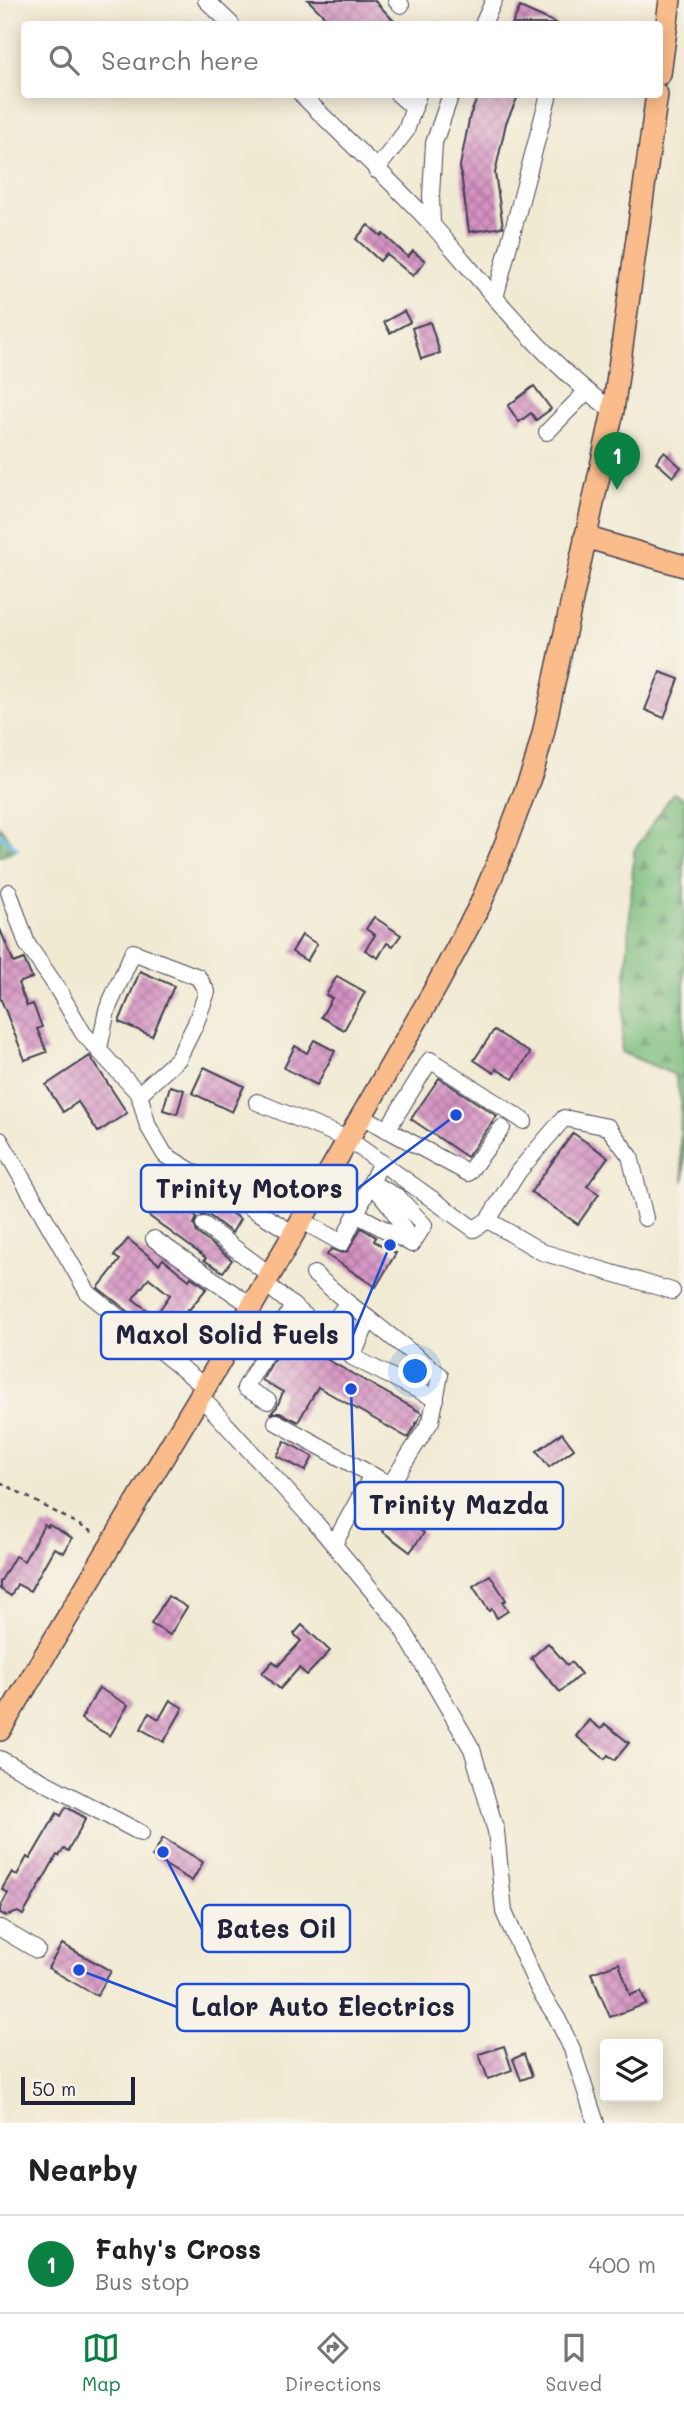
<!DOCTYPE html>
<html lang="en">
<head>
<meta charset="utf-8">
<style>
  body { margin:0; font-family:Mali,sans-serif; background:#f2f2f2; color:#222 }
  .controls { position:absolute; right:21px; bottom:21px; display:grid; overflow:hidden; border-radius:7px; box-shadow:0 4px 18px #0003 }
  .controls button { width:63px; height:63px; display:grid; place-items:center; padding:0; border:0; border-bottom:2px solid #e0e0e0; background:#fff; color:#222; font:35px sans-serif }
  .scale { position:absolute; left:21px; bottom:18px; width:114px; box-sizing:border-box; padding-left:7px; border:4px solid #22223b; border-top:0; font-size:19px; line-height:24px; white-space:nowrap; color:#22223b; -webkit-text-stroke:5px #f7f3e8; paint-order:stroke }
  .you { position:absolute; left:416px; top:1372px; width:24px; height:24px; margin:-18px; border:5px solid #fff; border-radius:50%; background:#1a73e8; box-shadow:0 0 0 10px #1a73e833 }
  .badge { display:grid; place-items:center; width:46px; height:46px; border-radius:50%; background:#0b8043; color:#fff; font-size:23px; font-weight:700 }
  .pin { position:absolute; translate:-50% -58px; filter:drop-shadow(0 2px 4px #0008) }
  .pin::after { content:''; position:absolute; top:37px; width:24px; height:21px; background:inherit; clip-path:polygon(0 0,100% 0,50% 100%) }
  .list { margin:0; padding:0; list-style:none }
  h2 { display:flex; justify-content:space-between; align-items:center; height:91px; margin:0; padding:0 28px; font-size:30px }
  h2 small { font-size:23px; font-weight:400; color:#767676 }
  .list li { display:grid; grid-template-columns:46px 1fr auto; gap:21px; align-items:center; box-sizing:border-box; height:98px; padding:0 28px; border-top:2px solid #e0e0e0 }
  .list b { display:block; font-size:26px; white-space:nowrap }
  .list p { margin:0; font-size:23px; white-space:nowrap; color:#767676 }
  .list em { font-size:23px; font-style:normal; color:#767676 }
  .icon { flex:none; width:38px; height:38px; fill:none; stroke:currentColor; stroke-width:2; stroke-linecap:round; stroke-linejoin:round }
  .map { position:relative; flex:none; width:684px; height:2123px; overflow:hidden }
  .search { position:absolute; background:#fff; box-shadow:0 4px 18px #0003; left:21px; right:21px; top:21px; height:77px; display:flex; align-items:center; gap:18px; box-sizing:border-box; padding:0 24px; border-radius:7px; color:#767676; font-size:26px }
  .sheet { height:189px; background:#fff }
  nav { display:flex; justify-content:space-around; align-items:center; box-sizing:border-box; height:98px; border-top:2px solid #e0e0e0; background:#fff; font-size:19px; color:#767676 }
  nav a { display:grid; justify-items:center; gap:4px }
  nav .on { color:#0b8043 }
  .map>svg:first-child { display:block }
  .forest { fill:url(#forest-firs); stroke:#4e6e5c; stroke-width:2 }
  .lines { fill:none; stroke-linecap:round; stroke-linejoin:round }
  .stream { stroke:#68b8e3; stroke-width:4.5 }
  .building { fill:url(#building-cross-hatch); fill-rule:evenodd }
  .minor-casing { stroke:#414052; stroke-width:18 }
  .major-casing { stroke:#414052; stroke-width:24 }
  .path { stroke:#414052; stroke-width:2.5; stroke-dasharray:5 5; stroke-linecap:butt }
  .minor { stroke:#fff; stroke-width:16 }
  .major { stroke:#fabc8b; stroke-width:21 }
  .leader { fill:none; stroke:#1d4ed8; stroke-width:2.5 }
  .callout-dot { fill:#1d4ed8; stroke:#f7f3e8; stroke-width:2.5 }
  .callout { fill:#f7f3e8; stroke:#1d4ed8; stroke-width:2.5 }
  .callout-label { font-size:26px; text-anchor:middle; font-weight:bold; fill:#22223b }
</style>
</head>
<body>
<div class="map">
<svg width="684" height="2123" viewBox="0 0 684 2123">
  <defs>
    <pattern id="forest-firs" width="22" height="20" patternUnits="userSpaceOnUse" patternTransform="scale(1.75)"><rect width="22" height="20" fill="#7abb7c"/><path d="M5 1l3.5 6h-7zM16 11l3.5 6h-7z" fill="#649867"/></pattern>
    <pattern id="building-cross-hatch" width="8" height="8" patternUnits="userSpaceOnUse" patternTransform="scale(1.75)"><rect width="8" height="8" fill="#d491c2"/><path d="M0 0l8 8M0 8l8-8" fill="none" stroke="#ac769f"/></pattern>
  </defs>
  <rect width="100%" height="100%" fill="#f7f3e8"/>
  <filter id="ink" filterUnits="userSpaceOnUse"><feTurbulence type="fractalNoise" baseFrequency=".0143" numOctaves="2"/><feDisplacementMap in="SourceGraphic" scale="14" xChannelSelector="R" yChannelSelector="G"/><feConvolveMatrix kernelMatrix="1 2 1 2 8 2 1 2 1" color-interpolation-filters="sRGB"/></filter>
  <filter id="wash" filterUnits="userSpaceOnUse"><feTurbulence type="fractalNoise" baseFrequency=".00686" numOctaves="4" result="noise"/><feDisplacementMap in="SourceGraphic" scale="28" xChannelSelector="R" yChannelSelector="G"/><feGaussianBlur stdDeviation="1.57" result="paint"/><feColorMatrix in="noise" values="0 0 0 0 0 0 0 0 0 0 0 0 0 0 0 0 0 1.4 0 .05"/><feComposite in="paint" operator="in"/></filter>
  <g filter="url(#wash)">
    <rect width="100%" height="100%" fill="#f1ead3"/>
    <g class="forest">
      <polygon points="673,793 684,799 684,1182 680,1145 681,1102 675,1075 621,1052 634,851"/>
      <polygon points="0,827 17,849 0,856"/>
    </g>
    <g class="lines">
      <polyline class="stream" points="0,834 17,849"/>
    </g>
    <g id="blocks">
      <g class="building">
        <polygon points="308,0 374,0 397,24 332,24"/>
        <polygon points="520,7 558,24 512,24"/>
        <polygon points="479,94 519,94 506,123 495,173 503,227 469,232 460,166 470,115"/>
        <polygon points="368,225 381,236 383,234 408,257 413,251 425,261 413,276 386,254 380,261 356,239"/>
        <polygon points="404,311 410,322 390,333 384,322"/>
        <polygon points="430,322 440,353 421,359 412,328"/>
        <polygon points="534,386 551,409 536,420 531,413 519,422 508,406"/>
        <polygon points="664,452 681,467 673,477 656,462"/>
        <polygon points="660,672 679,679 664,718 645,710"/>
        <polygon points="374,917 401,935 393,946 387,943 378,958 365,950 375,935 366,929"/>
        <polygon points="0,929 14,963 24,959 32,978 18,983 27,1006 33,1004 42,1027 37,1029 47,1052 25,1060 0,997"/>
        <polygon points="302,935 317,944 307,961 292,952"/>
        <polygon points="140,971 174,986 152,1036 119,1022"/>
        <polygon points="337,976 365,992 344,1030 321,1017 332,998 326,995"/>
        <polygon points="494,1030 530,1053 513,1079 496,1069 494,1073 474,1060"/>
        <polygon points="314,1040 335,1051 317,1085 284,1068 295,1046 307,1053"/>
        <polygon points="90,1056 127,1113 98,1132 78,1102 63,1112 46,1085"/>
        <polygon points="204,1067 244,1086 232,1112 192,1093"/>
        <polygon points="439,1078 497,1116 467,1157 411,1119"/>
        <polygon points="170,1086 184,1090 177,1114 163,1110"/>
        <polygon points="573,1133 608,1157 587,1186 599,1194 578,1224 531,1192"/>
        <polygon points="164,1172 180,1177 173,1202 197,1217 194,1224 197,1233 232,1260 223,1272 204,1260 206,1258 149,1216 167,1188 160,1187"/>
        <polygon points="211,1200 240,1219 232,1233 210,1216 201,1215"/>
        <polygon points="361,1228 376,1237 374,1241 396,1253 376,1287 327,1255 331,1249 342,1253 348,1251"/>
        <path d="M128,1239L159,1264L163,1259L189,1280L191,1277L207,1288L189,1310L188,1309L165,1340L98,1288L120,1260L114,1256ZM149,1278L170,1295L155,1316L133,1299Z"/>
        <polygon points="289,1338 422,1413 408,1438 318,1387 298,1422 280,1413 271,1413 277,1407 283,1392 262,1380 285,1340"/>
        <polygon points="562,1433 574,1449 549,1467 537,1451"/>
        <polygon points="285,1441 313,1457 305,1471 277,1456"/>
        <polygon points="394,1511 424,1533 410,1552 382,1531"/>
        <polygon points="44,1525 48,1527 49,1525 72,1538 64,1553 54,1548 30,1591 17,1584 11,1596 0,1589 0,1582 15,1556 24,1561"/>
        <polygon points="490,1575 506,1600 502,1602 508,1611 497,1618 492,1609 489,1611 473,1586"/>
        <polygon points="168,1596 187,1607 170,1635 151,1624"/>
        <polygon points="302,1625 330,1651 307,1675 299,1668 280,1689 262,1673 273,1661 278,1666 301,1641 294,1634"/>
        <polygon points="548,1643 567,1665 571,1662 581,1674 560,1692 531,1658"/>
        <polygon points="99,1688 128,1705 110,1736 81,1719"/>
        <polygon points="170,1700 183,1708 164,1742 141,1729 149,1713 159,1719"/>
        <polygon points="589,1720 601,1729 605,1724 629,1743 615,1760 608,1755 605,1759 576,1736"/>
        <polygon points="66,1807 86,1818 68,1851 64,1849 59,1856 57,1855 23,1915 18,1912 6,1916 0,1913 0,1908 8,1893 2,1889 12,1872 17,1875 27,1857 30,1859 57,1813 61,1816"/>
        <polygon points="163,1838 203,1862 192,1881 152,1857"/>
        <polygon points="62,1944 111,1971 97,1996 48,1968"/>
        <polygon points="619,1963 630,1995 641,1991 646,2004 610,2017 591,1973"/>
        <polygon points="504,2046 512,2070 488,2079 479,2054"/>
        <polygon points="524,2054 532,2076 521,2080 513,2059"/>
      </g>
    </g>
  </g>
  <g filter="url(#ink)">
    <use href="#blocks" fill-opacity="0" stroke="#414052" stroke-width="2"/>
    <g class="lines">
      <defs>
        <g id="minor">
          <polyline points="206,0 231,24"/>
          <polyline points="396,0 401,5"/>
          <polyline points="483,24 494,0"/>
          <path d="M301,94C345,139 392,181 434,227C489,289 545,363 613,411"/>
          <polyline points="398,94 414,108"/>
          <polyline points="376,170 406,131 418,94"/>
          <polyline points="432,225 431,195 434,143 451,94"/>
          <polyline points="495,298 549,94"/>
          <polyline points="547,432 586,392"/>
          <polyline points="9,892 27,944 56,986 83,1033 139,1094 148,1126 165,1155 294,1234"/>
          <polyline points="99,1049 107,1010 133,952 198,977 207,992 195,1025 178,1059 139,1094"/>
          <polyline points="257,1102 348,1139 474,1229 488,1220 518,1172 564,1118 608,1127 630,1156 645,1218"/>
          <polyline points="362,1116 468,1173 502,1128"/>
          <polyline points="387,1130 430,1060 524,1121"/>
          <polyline points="0,1140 88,1293 205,1387"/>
          <polyline points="371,1183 398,1197 424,1225 412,1244"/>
          <polyline points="377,1190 392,1208 412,1244"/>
          <polyline points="356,1214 412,1244"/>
          <polyline points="301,1220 342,1243 381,1162"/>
          <polyline points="488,1220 542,1252 672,1291"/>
          <polyline points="204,1225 270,1275"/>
          <polyline points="154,1239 252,1306"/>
          <polyline points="314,1274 348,1303"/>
          <polyline points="265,1283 293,1306 245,1388 268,1401"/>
          <polyline points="293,1306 325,1332 348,1303 369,1319 352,1357 436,1399"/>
          <polyline points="200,1396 314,1521 399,1623 472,1749 496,1831 504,1912 539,1990 557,2018 572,2049 596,2123"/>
          <polyline points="276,1422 390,1485 431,1421 440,1375 369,1319"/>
          <polyline points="334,1544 372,1475"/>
          <polyline points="0,1759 141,1833"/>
          <polyline points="0,1928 37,1950"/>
        </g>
        <g id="major">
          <polyline points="660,74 670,0"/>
          <polyline points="585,537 684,566"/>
          <polyline points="0,1730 200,1396 436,987 480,905 506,842 534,767 543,734 613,411 657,94"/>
        </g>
      </defs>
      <use href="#minor" class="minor-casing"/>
      <use href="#major" class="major-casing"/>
      <polyline class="path" points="0,1482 96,1534"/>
      <use href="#minor" class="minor"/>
      <use href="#major" class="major"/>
    </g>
  </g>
  <path class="leader" d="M456 1115L357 1189M390 1245L353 1335M351 1389L355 1505M163 1852L202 1929M79 1970L177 2007"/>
  <g class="callout-dot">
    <circle cx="456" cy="1115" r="7"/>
    <circle cx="390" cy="1245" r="7"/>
    <circle cx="351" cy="1389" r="7"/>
    <circle cx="163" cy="1852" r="7"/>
    <circle cx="79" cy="1970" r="7"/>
  </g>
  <g class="callout">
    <rect x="141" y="1165" width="216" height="47" rx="7"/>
    <rect x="101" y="1312" width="252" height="47" rx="7"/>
    <rect x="355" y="1482" width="208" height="47" rx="7"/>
    <rect x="202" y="1905" width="148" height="47" rx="7"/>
    <rect x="177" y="1984" width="292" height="47" rx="7"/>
  </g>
  <g class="callout-label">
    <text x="249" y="1198">Trinity Motors</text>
    <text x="227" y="1344">Maxol Solid Fuels</text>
    <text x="459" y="1514">Trinity Mazda</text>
    <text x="276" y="1938">Bates Oil</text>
    <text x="323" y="2016">Lalor Auto Electrics</text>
  </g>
</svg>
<div class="controls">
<button><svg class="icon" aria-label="layers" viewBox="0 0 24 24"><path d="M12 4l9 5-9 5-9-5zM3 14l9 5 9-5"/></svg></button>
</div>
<div class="scale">50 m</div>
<div class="you"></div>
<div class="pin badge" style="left:617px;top:490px">1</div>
<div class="search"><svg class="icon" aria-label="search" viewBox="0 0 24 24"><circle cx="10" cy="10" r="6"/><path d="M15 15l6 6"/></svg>Search here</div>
</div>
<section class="sheet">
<h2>Nearby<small></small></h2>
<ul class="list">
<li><span class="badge">1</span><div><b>Fahy's Cross</b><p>Bus stop</p></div><em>400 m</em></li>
</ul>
</section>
<nav>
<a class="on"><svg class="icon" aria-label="map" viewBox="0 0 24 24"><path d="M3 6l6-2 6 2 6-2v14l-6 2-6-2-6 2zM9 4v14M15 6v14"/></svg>Map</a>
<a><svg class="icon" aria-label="directions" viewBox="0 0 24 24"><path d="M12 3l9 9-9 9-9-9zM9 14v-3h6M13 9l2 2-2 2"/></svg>Directions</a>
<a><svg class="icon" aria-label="saved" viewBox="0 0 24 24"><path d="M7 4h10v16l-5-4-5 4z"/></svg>Saved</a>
</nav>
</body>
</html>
